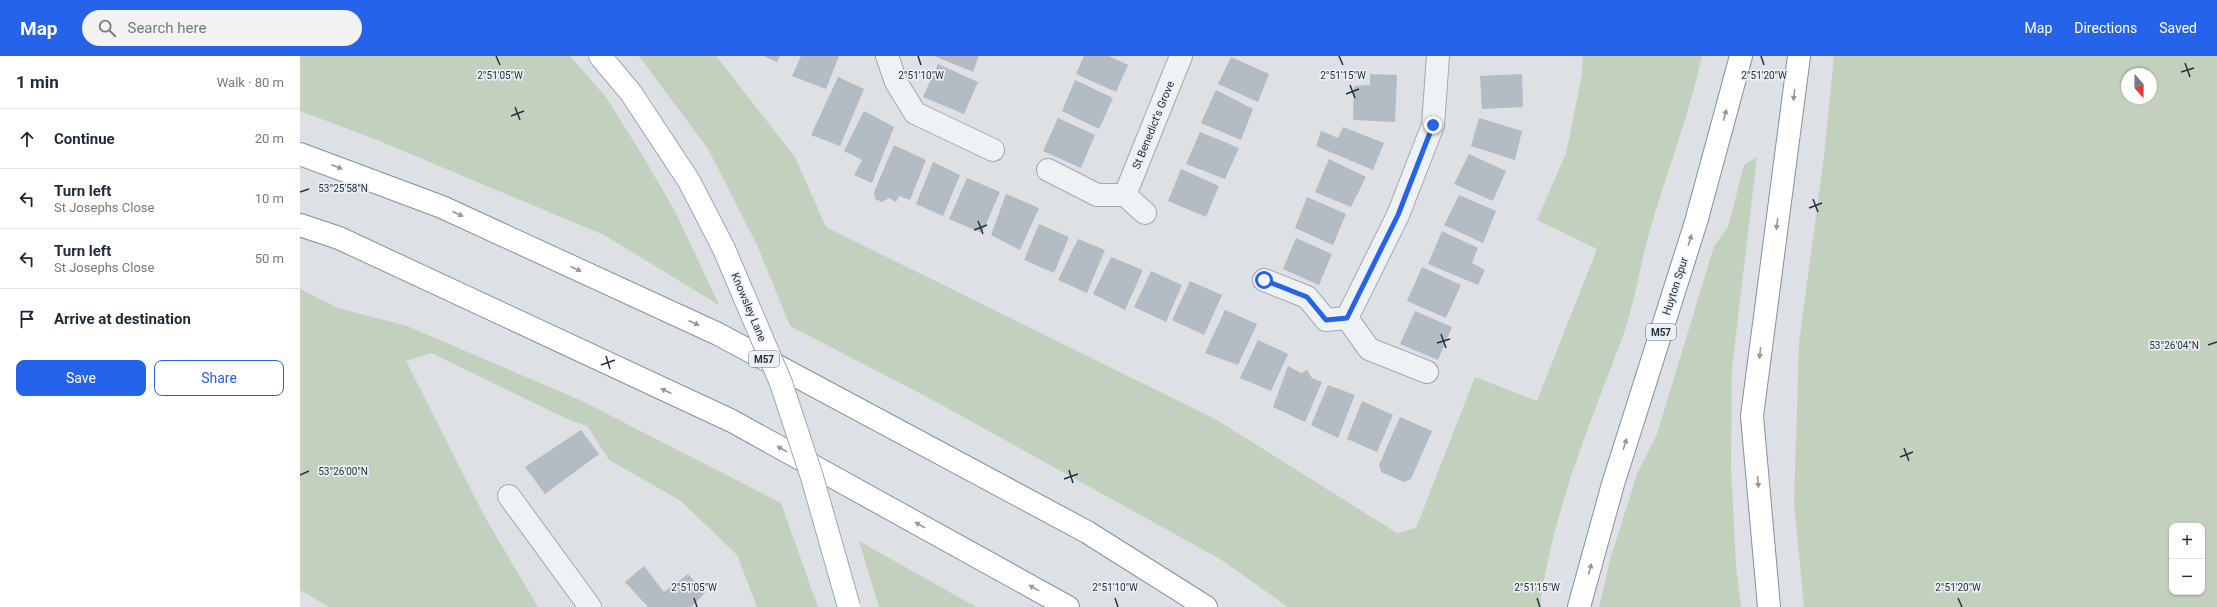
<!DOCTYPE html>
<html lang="en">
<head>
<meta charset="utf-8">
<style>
  body { margin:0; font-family:Roboto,sans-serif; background:#f2f2f3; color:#1f2937 }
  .controls { position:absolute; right:12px; bottom:12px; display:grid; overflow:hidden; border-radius:8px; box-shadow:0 1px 3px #0004 }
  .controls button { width:36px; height:36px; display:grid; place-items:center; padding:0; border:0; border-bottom:1px solid #e0e1e3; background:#fff; color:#1f2937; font:20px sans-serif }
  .compass { position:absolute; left:1821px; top:12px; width:36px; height:36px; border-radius:50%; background:#fff; box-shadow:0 1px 3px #0004; rotate:160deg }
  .stop { position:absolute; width:12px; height:12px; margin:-9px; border:3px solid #2563eb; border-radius:50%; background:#fff }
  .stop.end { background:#2563eb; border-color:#fff; box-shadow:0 1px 4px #0008 }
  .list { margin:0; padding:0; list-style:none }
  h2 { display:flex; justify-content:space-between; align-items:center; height:52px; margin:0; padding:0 16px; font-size:17px }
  h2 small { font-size:13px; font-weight:400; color:#747a83 }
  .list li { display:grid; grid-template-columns:26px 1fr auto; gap:12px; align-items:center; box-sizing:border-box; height:60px; padding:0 16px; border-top:1px solid #e0e1e3 }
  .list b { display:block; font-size:15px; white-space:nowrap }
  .list p { margin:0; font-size:13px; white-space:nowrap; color:#747a83 }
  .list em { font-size:13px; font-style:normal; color:#747a83 }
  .actions { display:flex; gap:8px; padding:12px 16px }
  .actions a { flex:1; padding:9px 0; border:1px solid #2563eb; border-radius:8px; text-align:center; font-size:14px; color:#2563eb }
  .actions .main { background:#2563eb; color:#fff }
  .icon { flex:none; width:22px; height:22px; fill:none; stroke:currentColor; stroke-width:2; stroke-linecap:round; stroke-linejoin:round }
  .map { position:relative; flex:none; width:1917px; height:551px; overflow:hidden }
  header { display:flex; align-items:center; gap:24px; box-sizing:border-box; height:56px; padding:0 20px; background:#2563eb; color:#fff }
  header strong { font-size:19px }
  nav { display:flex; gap:22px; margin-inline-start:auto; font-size:14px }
  .search { width:280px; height:36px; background:#f2f2f3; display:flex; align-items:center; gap:10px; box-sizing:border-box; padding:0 14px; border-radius:22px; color:#747a83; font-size:15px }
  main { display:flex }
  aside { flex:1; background:#fff }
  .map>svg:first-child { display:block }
  .green { fill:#c4d0be; fill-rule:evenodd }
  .building { fill:#b4bbc3 }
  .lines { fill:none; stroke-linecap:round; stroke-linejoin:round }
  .minor-casing { stroke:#a3a8b0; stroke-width:24 }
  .major-casing { stroke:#9da7b2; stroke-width:24 }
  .highway-casing { stroke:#85909d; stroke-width:24 }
  .minor { stroke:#eff2f5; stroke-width:22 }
  .major { stroke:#fff; stroke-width:22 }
  .highway { stroke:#fff; stroke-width:22 }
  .major-bridge-casing { stroke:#9da7b2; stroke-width:24; stroke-linecap:butt }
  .major-bridge { stroke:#fff; stroke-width:22 }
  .oneway { fill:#93989e }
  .route { stroke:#2563eb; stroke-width:5 }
  .ticks { fill:none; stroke:#27303d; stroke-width:1.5 }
  .labels { text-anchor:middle; stroke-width:3.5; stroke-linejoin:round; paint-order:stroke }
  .shield { fill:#ecf0f4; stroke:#626a74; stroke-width:1 }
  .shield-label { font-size:10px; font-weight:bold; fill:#27303d }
  .street-label { font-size:11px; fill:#27303d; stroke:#ecf0f4 }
  .ticks-label { font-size:10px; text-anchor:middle; fill:#27303d; stroke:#ecf0f4; stroke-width:3.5; stroke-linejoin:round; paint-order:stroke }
</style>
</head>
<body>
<header>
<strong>Map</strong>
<div class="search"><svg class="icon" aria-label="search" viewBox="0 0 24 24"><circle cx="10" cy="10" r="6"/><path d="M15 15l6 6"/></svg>Search here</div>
<nav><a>Map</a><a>Directions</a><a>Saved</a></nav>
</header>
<main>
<aside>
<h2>1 min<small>Walk · 80 m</small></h2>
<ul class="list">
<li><svg class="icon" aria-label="ahead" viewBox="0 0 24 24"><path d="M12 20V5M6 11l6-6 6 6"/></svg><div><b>Continue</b></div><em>20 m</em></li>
<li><svg class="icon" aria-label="left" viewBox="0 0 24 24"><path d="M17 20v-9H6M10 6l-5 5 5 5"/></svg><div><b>Turn left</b><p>St Josephs Close</p></div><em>10 m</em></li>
<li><svg class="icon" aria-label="left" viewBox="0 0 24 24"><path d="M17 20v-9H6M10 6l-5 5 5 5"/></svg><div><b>Turn left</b><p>St Josephs Close</p></div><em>50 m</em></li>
<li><svg class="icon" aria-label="arrive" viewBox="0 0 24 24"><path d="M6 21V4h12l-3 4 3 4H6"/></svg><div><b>Arrive at destination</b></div></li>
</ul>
<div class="actions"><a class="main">Save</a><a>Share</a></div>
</aside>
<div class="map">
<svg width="1917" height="551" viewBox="0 0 1917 551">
  <rect width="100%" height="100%" fill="#dde1e6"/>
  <g class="green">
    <polygon points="0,0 270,0 306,41 341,97 375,155 419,249 304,179 77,84 0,55"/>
    <path d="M339,0H416L495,101L526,171L917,364L1097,477L1116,472L1175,321L1237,345L1297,193L1237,164L1266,97L1282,18L1283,0H1402C1389,60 1367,115 1350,174C1340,208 1335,246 1323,280C1290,368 1252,456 1240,551H988L920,503L627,341L490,270L457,189L408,93Z"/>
    <path d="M1534,0H1917V551H1504L1494,447L1499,287L1524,100ZM1827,18H1851V42H1827ZM1872,470H1902V536H1872Z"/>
    <polygon points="1457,101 1432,312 1431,412 1436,510 1441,551 1299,551 1310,504 1337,418 1357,378 1414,190 1428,171 1444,109"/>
    <polygon points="0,233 38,252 107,270 280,344 481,447 518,551 457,551 437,499 381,445 309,404 287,370 267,363 131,297 106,305 186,463 238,551 29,551 0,534"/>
    <polygon points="559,485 676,551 579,551"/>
  </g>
  <g class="building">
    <polygon points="464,0 480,0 477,6"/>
    <polygon points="501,0 539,0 526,33 492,20"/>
    <polygon points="634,0 679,0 673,16"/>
    <polygon points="784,0 809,0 828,9 816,36 776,18"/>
    <polygon points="931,1 969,18 958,46 918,28"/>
    <polygon points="638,8 678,26 664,58 623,41"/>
    <polygon points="1070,18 1097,19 1095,66 1053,64 1054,30 1070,29"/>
    <polygon points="1222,18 1223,51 1182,53 1180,20"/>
    <polygon points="538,21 564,33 540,90 511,79"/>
    <polygon points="775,24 813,42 799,73 762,55"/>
    <polygon points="916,34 953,53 941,84 901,67"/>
    <polygon points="564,55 594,71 572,127 554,119 562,104 544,95"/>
    <polygon points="758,62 795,79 781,112 743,95"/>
    <polygon points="1179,62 1222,75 1215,104 1171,90"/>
    <polygon points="1043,71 1084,87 1073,114 1016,90 1021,75 1038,82"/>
    <polygon points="900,76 939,92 925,123 886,108"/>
    <polygon points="594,89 626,104 610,144 599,140 596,146 589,142 582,146 575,143 574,136"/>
    <polygon points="1169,98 1206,115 1193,145 1154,128"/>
    <polygon points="1029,103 1066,121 1051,151 1015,136"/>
    <polygon points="633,106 660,119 643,160 616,148"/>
    <polygon points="881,113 919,130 906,161 868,145"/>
    <polygon points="667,122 700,136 682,177 649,163"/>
    <polygon points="706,138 739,152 720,194 691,179"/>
    <polygon points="1159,139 1196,155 1183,187 1144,169"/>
    <polygon points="1007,141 1046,158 1033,189 995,172"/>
    <polygon points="739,168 769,181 754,217 724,204"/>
    <polygon points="1142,175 1178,192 1172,207 1185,214 1178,229 1128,208"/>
    <polygon points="996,182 1032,198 1019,229 983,213"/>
    <polygon points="778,183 805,194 787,237 758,224"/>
    <polygon points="811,201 843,214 825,254 793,238"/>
    <polygon points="1122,211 1161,229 1146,262 1107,245"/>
    <polygon points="851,215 882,229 866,266 834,251"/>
    <polygon points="890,225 922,239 904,279 872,264"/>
    <polygon points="925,254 957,268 938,309 905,297"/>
    <polygon points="1115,255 1152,271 1138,304 1100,288"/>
    <polygon points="958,284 988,298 971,335 940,322"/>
    <polygon points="988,310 1001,317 1007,314 1012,322 1022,326 1005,366 973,351"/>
    <polygon points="1028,329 1055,339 1038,382 1011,369"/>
    <polygon points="1062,345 1093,359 1077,396 1047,383"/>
    <polygon points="1100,361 1132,375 1111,423 1104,426 1081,416 1079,409"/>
    <polygon points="281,374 299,398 245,438 225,411"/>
    <polygon points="344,510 364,536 388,518 405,537 391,551 348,551 325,526"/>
  </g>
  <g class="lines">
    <defs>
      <g id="minor">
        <polyline points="587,0 596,26 615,57 693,94"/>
        <polyline points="748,114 797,139 825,139 845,157"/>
        <polyline points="825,139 881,0"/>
        <polyline points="964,224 1007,241 1026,264 1047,262 1069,293 1127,316"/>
        <polyline points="1047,262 1098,159 1133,69 1138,0"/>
        <polyline points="209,440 290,551"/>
      </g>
      <polyline id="major" points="300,0 331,37 389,125 424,193"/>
      <g id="highway">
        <polyline points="0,98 142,151 418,278 787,476 906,551"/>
        <polyline points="0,169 39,182 432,365 768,551"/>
        <polyline points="1279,551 1313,428 1396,166 1441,0"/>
        <polyline points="1469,551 1452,360 1499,0"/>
      </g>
    </defs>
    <use href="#minor" class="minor-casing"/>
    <use href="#major" class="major-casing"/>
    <use href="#highway" class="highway-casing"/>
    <use href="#minor" class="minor"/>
    <use href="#major" class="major"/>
    <use href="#highway" class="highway"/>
    <defs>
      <polyline id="major-bridge" points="424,193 481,327 512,421 549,551"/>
    </defs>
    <use href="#major-bridge" class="major-bridge-casing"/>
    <use href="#major-bridge" class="major-bridge"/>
  </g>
  <defs><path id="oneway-solid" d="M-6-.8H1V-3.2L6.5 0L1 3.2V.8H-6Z"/></defs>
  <g class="oneway">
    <use href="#oneway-solid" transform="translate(1494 39) rotate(97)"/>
    <use href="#oneway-solid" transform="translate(1425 59) rotate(-75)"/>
    <use href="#oneway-solid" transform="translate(37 111) rotate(21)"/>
    <use href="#oneway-solid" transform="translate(158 158) rotate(25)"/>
    <use href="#oneway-solid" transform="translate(1477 168) rotate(97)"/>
    <use href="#oneway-solid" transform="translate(1390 184) rotate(-72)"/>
    <use href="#oneway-solid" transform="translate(276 213) rotate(25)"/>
    <use href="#oneway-solid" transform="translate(394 267) rotate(25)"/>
    <use href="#oneway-solid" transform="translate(1460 297) rotate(97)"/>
    <use href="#oneway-solid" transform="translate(366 335) rotate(-155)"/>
    <use href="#oneway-solid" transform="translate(1325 388) rotate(-72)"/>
    <use href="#oneway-solid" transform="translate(482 393) rotate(-151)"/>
    <use href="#oneway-solid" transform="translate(1458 426) rotate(85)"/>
    <use href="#oneway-solid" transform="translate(620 469) rotate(-151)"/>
    <use href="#oneway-solid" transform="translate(1290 513) rotate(-75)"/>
    <use href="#oneway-solid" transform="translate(734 532) rotate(-151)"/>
  </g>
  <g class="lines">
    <polyline class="route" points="964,224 1007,241 1026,264 1047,262 1098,159 1133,69"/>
  </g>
  <path class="ticks" d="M196,0L200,9M618,0L621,9M1039,0L1043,9M1461,0L1464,9M1885,7L1890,21M1881,16L1894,12M1050,29L1055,42M1046,38L1059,33M215,51L220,64M211,60L224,55M0,136L9,133M1513,143L1518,156M1509,152L1522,147M678,165L683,178M674,174L687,169M1141,278L1146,292M1137,287L1150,283M1908,289L1917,286M306,300L310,313M301,309L315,304M1604,392L1609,405M1600,401L1613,396M769,414L773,427M0,419L9,415M764,423L778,418M394,542L397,551M815,542L818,551M1237,542L1240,551M1658,542L1662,551"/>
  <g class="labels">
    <g class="shield">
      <rect x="1346" y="268" width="30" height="16" rx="3"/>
      <rect x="449" y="295" width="30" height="16" rx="3"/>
    </g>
    <g class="shield-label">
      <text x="1361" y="280">M57</text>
      <text x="464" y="307">M57</text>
    </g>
    <g class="street-label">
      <text transform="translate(853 69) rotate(-68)" y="4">St Benedict's Grove</text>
      <text transform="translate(1375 230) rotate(-72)" y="4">Huyton Spur</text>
      <text transform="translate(449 251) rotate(67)" y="4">Knowsley Lane</text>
    </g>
  </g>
  <g class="ticks-label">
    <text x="200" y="23">2°51'05"W</text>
    <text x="621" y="23">2°51'10"W</text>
    <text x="1043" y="23">2°51'15"W</text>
    <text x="1464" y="23">2°51'20"W</text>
    <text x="43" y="136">53°25'58"N</text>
    <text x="1874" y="293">53°26'04"N</text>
    <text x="43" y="419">53°26'00"N</text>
    <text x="394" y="535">2°51'05"W</text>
    <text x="815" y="535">2°51'10"W</text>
    <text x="1237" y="535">2°51'15"W</text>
    <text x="1658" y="535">2°51'20"W</text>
  </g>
</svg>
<div class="controls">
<button>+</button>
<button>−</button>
</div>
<svg class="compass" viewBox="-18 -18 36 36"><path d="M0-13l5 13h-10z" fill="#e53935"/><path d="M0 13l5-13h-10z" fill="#747a83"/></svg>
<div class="stop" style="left:964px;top:224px"></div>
<div class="stop end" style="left:1133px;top:69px"></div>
</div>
</main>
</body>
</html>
